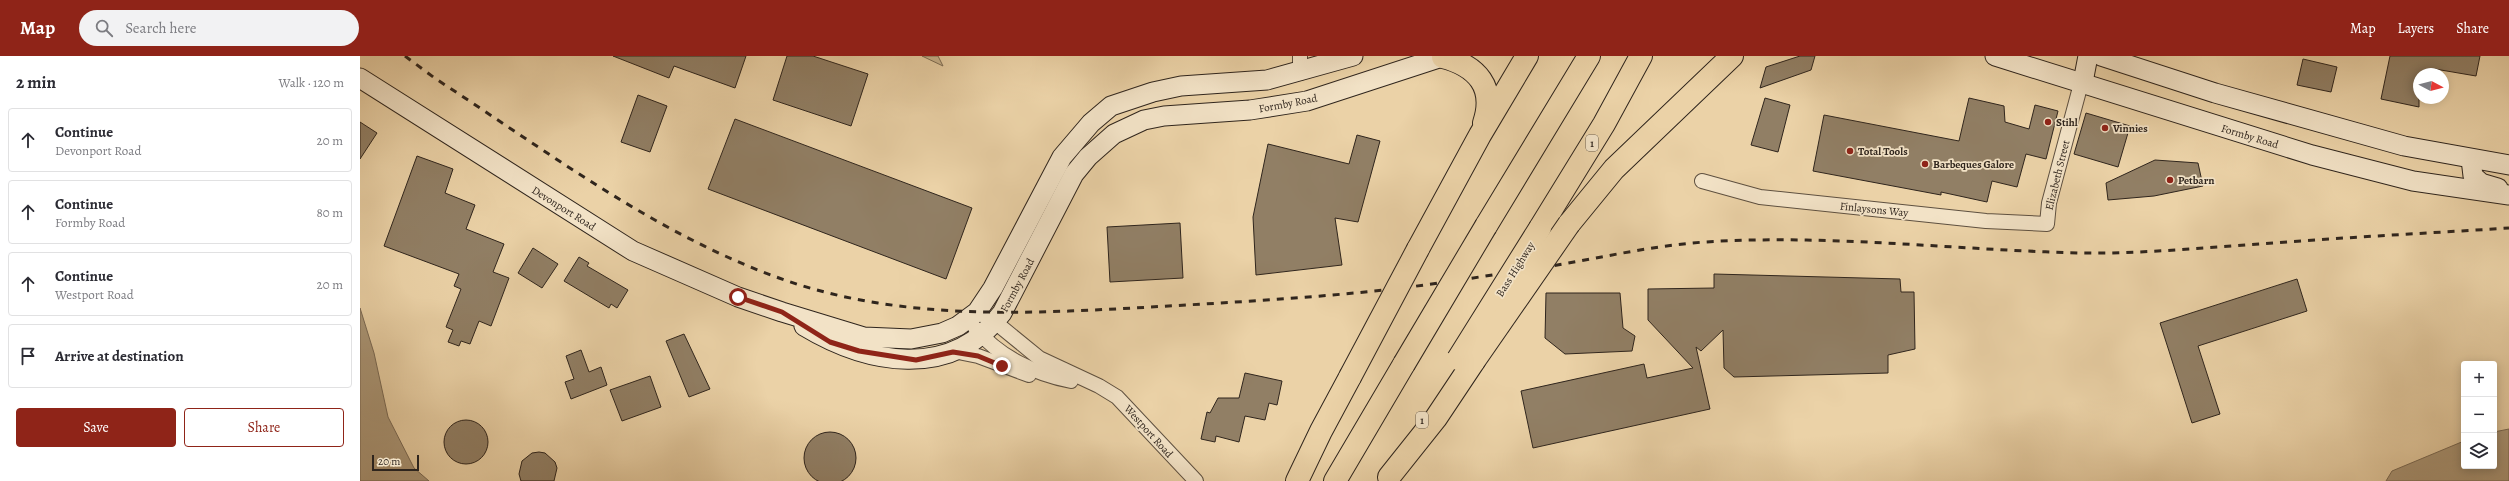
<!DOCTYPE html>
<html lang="en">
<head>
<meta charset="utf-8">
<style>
  body { margin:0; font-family:Alegreya,serif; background:#f2f2f3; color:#2b2b33 }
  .controls { position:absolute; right:12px; bottom:12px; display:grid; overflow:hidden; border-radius:4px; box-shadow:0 2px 10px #0003 }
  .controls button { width:36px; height:36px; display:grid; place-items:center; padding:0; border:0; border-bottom:1px solid #e1e1e2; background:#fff; color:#2b2b33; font:20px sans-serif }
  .compass { position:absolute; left:2053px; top:12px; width:36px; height:36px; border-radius:50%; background:#fff; box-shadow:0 2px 10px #0003; rotate:97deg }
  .scale { position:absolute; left:12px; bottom:10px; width:47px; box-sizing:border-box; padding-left:4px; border:2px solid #2f251d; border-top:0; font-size:11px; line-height:14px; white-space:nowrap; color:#2f251d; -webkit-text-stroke:3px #f2e2c6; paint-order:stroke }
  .stop { position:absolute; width:12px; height:12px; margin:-9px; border:3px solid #8f2418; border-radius:50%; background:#fff }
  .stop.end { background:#8f2418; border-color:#fff; box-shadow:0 1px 4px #0008 }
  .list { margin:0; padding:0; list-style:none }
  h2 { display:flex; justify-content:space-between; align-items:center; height:52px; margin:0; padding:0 16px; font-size:17px }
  h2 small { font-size:13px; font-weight:400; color:#7c7c81 }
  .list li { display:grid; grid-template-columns:26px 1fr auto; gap:12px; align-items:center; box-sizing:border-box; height:64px; margin:0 8px 8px; padding:0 8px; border:1px solid #e1e1e2; border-radius:4px }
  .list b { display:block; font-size:15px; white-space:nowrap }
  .list p { margin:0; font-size:13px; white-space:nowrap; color:#7c7c81 }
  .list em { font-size:13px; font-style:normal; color:#7c7c81 }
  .actions { display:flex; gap:8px; padding:12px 16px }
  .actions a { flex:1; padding:9px 0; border:1px solid #8f2418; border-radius:4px; text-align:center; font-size:14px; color:#8f2418 }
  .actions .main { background:#8f2418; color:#fff }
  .icon { flex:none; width:22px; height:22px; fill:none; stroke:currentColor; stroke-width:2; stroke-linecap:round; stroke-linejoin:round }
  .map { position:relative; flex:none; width:2149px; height:425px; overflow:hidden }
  header { display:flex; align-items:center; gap:24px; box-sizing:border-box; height:56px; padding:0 20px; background:#8f2418; color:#fff }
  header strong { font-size:19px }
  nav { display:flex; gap:22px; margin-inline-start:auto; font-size:14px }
  .search { width:280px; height:36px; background:#f2f2f3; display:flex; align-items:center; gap:10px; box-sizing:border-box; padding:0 14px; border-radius:22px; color:#7c7c81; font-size:15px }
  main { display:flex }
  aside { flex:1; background:#fff }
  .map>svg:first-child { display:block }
  .green { fill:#cbb590; stroke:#7d6d56 }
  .water { fill:#ab9778; stroke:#796954 }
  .building { fill:#917f65; stroke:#2f251d }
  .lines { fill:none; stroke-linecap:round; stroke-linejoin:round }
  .minor-casing { stroke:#5e5040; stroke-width:16 }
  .secondary-casing { stroke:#2f251d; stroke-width:21 }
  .motorway-casing { stroke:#2f251d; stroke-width:24 }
  .minor { stroke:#f2e2c6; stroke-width:14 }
  .secondary { stroke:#f2e2c6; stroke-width:19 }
  .motorway { stroke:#ebd2a7; stroke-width:22 }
  .rail { stroke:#2f251d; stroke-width:3; stroke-dasharray:7 7; stroke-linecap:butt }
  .motorway-bridge-casing { stroke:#2f251d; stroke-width:24; stroke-linecap:butt }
  .motorway-bridge { stroke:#ebd2a7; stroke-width:22 }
  .route { stroke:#8f2418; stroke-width:5 }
  .poi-dot { fill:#8f2418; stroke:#f2e2c6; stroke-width:1.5 }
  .labels { text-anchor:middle; stroke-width:3.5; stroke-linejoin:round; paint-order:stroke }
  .shield { fill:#f2e2c6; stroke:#6a5e50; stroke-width:1 }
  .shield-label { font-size:10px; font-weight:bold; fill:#2f251d }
  .street-label { font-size:11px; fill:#2f251d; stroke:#f2e2c6 }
  .poi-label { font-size:11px; font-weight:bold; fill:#2f251d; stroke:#f2e2c6; text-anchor:start }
</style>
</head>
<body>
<header>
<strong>Map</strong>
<div class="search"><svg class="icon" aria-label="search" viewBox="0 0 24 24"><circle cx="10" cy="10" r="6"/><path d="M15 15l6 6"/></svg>Search here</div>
<nav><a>Map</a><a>Layers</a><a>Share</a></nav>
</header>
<main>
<aside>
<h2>2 min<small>Walk · 120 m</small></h2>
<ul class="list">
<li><svg class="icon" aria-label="ahead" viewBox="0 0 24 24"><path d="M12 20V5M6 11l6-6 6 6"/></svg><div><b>Continue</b><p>Devonport Road</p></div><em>20 m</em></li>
<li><svg class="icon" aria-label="ahead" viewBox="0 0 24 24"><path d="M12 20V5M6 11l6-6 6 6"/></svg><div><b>Continue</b><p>Formby Road</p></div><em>80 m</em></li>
<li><svg class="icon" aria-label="ahead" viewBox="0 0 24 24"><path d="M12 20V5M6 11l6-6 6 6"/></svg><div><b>Continue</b><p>Westport Road</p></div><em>20 m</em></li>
<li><svg class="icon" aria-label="arrive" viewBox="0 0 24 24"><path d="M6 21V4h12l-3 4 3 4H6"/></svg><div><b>Arrive at destination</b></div></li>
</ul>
<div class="actions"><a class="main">Save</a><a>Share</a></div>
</aside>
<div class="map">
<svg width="2149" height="425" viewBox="0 0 2149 425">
  <rect width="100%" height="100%" fill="#ebd2a7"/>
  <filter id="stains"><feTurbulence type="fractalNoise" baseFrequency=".005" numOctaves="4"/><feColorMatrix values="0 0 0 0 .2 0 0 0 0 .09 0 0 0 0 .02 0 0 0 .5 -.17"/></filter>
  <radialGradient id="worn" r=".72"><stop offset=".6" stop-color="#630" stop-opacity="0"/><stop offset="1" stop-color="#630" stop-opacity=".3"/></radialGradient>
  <polygon class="green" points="562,0 578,0 583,10"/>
  <g class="water">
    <polygon points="0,252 14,297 28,361 54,412 69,425 0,425"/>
    <polygon points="2149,373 2149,425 2026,425 2032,415 2104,385 2104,410 2134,410 2134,376"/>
  </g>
  <g class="building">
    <polygon points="253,0 386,0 375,32 314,10 309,22"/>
    <polygon points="427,0 453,0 508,18 491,70 413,44"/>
    <polygon points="1440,0 1455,0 1451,14 1400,32 1406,11"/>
    <polygon points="2030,0 2120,0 2116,20 2075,13 2074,18 2059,18 2059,51 2021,43"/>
    <polygon points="1943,3 1977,11 1971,36 1937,29"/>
    <polygon points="278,39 307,50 290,96 261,86"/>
    <polygon points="1405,42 1430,49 1418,96 1391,89"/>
    <polygon points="1609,42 1644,50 1645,66 1669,73 1675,49 1698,55 1686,103 1666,98 1657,131 1632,125 1627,146 1581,136 1581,139 1453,115 1464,59 1599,85"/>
    <polygon points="1726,57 1770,70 1758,111 1714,98"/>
    <polygon points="375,63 612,152 586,223 348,133"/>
    <polygon points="0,66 17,77 0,103"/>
    <polygon points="997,79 1020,85 998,166 975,162 982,209 896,219 893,161 908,88 989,108"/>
    <polygon points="57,100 93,113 85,137 115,149 106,173 144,188 133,216 149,222 131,270 119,265 110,288 101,285 99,290 88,286 93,274 86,271 101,233 94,230 99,218 24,190"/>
    <polygon points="1795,104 1838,107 1843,130 1794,140 1748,144 1746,127"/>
    <polygon points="820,167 823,222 750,226 747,171"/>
    <polygon points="173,192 198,208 182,232 158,217"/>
    <polygon points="219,201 229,207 227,210 268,234 257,252 251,248 249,252 204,225"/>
    <polygon points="1354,218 1540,223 1541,236 1554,236 1555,293 1528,299 1528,317 1374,321 1364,312 1363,274 1341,295 1336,291 1350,353 1173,392 1161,335 1284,308 1287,322 1333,312 1288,264 1288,233 1354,232"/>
    <polygon points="1937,223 1947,255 1838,290 1860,358 1832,367 1800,267"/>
    <polygon points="1186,237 1260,237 1263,272 1275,280 1272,295 1205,298 1185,282"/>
    <polygon points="324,278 350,333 329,341 306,285"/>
    <polygon points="221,294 229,316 241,311 247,329 211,343 205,326 214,323 206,300"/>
    <polygon points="885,317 922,325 917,349 909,347 905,364 885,360 879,386 856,380 855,386 841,383 847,356 850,357 858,342 879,342"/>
    <polygon points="290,320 301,351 262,365 250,334"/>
    <circle cx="106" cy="386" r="22"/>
    <circle cx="470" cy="402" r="26"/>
    <polygon points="179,396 185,397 195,406 197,412 194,425 161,425 159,418 162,405 172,397"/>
  </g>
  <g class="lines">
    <defs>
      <g id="minor">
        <polyline points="940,17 940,0"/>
        <polyline points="1342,125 1400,141 1626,165 1687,168 1689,147 1719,35 1723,26"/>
        <polyline points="626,262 635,266 679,302 739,330 757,341 836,425"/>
        <path d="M615,272C639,301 675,318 711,325"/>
        <polyline points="593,295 618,300 669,319"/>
      </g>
      <g id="secondary">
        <polyline points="1635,0 1952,99 2053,125 2149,139"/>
        <polyline points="1741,0 1855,37 2044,90 2149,109"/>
        <polyline points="0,22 273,195 378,241 422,256 504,281 551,283 582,277 598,270 617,256 633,232 702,101 731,67 751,50 793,36 821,30 907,24 993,0"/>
        <polyline points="1723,26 1728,0"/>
        <polyline points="2111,103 2113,120 2121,127 2138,132"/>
        <path d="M444,270C507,308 591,325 642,257L714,118L728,101L754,78L784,64L804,60L890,54L947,45L1085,0"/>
      </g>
      <g id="motorway">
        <path d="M1083,1C1117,10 1136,31 1124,67"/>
        <polyline points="1209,168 1254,113 1372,0"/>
        <polyline points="1126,170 1229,0"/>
        <polyline points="1180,172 1244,68 1281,0"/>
        <polyline points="1058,193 1120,79 1167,0"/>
        <polyline points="1029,421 1076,362 1114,305"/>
        <polyline points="937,425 961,375 990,321"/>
        <polyline points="975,425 1044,308"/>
      </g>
    </defs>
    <use href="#minor" class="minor-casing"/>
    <use href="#secondary" class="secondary-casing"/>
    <use href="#motorway" class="motorway-casing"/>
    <use href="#minor" class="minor"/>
    <use href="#secondary" class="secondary"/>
    <use href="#motorway" class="motorway"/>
    <path class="rail" d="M45,0L76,23C187,95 294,177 419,222C538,265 666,258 791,251C862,247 934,243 1005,236C1058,231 1112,222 1165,214C1225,206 1284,190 1345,186C1470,178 1595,194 1720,197C1784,198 1849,191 1913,187C1992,181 2070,177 2149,172"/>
    <defs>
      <g id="motorway-bridge">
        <polyline points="1098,303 1180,172"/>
        <polyline points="1114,305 1209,168"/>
        <polyline points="1044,308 1126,170"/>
        <polyline points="990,321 1058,193"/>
      </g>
    </defs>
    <use href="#motorway-bridge" class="motorway-bridge-casing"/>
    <use href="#motorway-bridge" class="motorway-bridge"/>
  </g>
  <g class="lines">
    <polyline class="route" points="378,241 422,256 470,286 499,295 556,304 593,296 618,300 642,310"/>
  </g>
  <g class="poi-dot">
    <circle cx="1688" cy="66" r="4"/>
    <circle cx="1745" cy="72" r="4"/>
    <circle cx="1490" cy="95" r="4"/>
    <circle cx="1565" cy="108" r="4"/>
    <circle cx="1810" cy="124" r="4"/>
  </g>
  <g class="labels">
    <g class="shield">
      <rect x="1226" y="79" width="12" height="16" rx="3"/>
      <rect x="1056" y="356" width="12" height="16" rx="3"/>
    </g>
    <g class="shield-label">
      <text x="1232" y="91">1</text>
      <text x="1062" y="368">1</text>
    </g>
    <g class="street-label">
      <text transform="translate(928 47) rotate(-11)" y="4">Formby Road</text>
      <text transform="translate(1890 80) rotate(17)" y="4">Formby Road</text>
      <text transform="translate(1697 119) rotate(-76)" y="4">Elizabeth Street</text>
      <text transform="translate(204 152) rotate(32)" y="4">Devonport Road</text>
      <text transform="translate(1514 153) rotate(6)" y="4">Finlaysons Way</text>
      <text transform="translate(1155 213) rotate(-58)" y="4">Bass Highway</text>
      <text transform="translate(657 229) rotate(-62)" y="4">Formby Road</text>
      <text transform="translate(789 375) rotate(48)" y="4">Westport Road</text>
    </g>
    <g class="poi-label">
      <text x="1696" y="70">Stihl</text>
      <text x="1753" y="76">Vinnies</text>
      <text x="1498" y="99">Total Tools</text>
      <text x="1573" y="112">Barbeques Galore</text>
      <text x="1818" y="128">Petbarn</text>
    </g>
  </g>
  <rect width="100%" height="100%" filter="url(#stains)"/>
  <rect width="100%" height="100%" fill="url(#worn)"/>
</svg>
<div class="controls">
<button>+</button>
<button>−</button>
<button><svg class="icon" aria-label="layers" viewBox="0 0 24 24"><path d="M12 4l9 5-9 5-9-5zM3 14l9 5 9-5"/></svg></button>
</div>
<svg class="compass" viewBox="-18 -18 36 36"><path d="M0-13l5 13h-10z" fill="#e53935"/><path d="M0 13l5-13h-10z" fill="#7c7c81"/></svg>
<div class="scale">20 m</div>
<div class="stop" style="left:378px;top:241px"></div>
<div class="stop end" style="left:642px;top:310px"></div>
</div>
</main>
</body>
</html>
